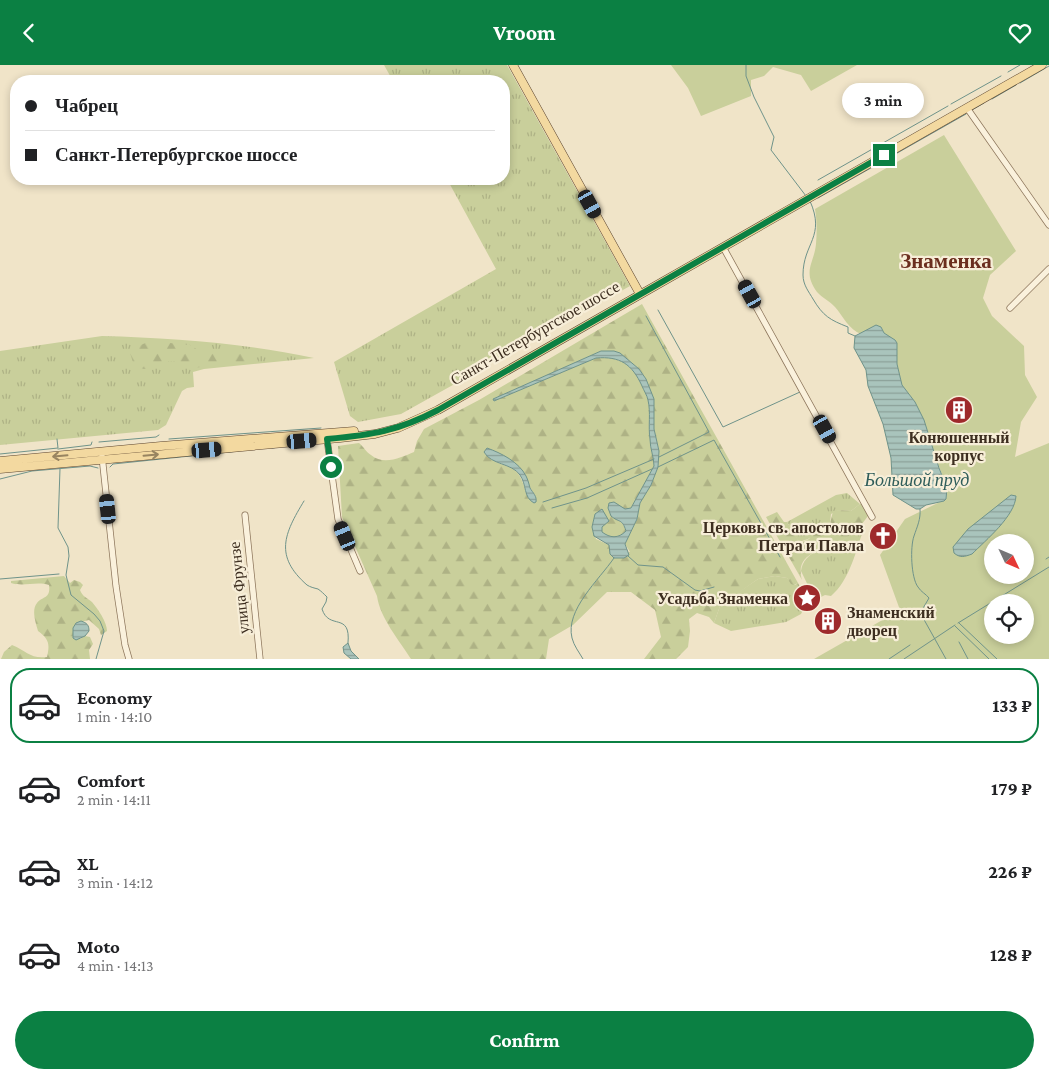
<!DOCTYPE html>
<html lang="en">
<head>
<meta charset="utf-8">
<style>
  body { margin:0; font-family:"Crimson Pro",serif; background:#f2f2f2; color:#202124; height:100vh; display:flex; flex-direction:column; font-size:19px; white-space:nowrap }
  * { box-sizing:border-box; margin:0 }
  p { font-size:16px; color:#757577 }
  .icon { flex:none; width:28px; height:28px; fill:none; stroke:currentColor; stroke-width:2; stroke-linecap:round; stroke-linejoin:round }
  .map { position:relative; height:594px; overflow:hidden }
  .side { display:flex; flex-direction:column; background:#fff; flex:1 }
  .side>* { flex:none }
  .guide { position:absolute; left:10px; top:10px; width:500px; height:110px; border-radius:20px; box-shadow:0 2px 8px #0003; display:grid; align-content:center; height:110px; padding:0 15px; background:#fff }
  .needle { width:32px; rotate:134deg }
  .buttons { position:absolute; left:984px; top:469px; display:grid; gap:10px }
  .buttons a { display:grid; place-items:center; width:50px; height:50px; border-radius:50%; background:#fff; box-shadow:0 2px 8px #0003; font-size:25px }
  .end { position:absolute; width:22px; height:22px; margin:-11px; border:6px solid #0b8043; background:#fff; box-shadow:0 0 0 2px #fff }
  .from { border-radius:50% }
  .bubble { position:absolute; height:35px; border-radius:18px; background:#fff; box-shadow:0 2px 8px #0003; font-size:16px; font-weight:700; line-height:35px; text-align:center }
  .car { position:absolute; width:15px; height:30px; margin:-15px -8px; border-radius:6px; box-shadow:0 0 4px 1px #0007; background:linear-gradient(#222 24%,#8ab4d8 0 40%,#222 0 76%,#8ab4d8 0 86%,#222 0) }
  .guide b { display:flex; align-items:center; gap:18px; height:48px; font-size:19px }
  .guide b+b { border-top:1px solid #e0e0e0 }
  .guide i { width:12px; height:12px; background:#202124 }
  ul { padding:9px 0 0; list-style:none }
  li { display:flex; align-items:center; gap:15px; height:75px; margin:0 10px 8px; padding:0 5px; border:2px solid transparent; border-radius:20px }
  li div { flex:1 }
  li b { display:block; font-size:19px }
  li em { font-style:normal; font-weight:700 }
  li.current { border-color:#0b8043 }
  li>.icon { width:45px; height:45px; stroke-width:1.5 }
  .button { display:flex; gap:10px; margin-top:auto; padding:10px 15px }
  .button a { flex:1; height:58px; border-radius:30px; background:#0b8043; color:#fff; font-size:20px; font-weight:700; line-height:58px; text-align:center }
  header { display:flex; justify-content:space-between; align-items:center; height:65px; padding:0 15px; background:#0b8043; color:#fff; font-size:22px; font-weight:700 }
  .map>svg:first-child { display:block }
  .grass { fill:url(#grass-tufts) }
  .forest { fill:url(#forest-firs); fill-rule:evenodd }
  .green { fill:#c9cf9b; fill-rule:evenodd }
  .water { fill:url(#water-rules); stroke:#6f938a }
  .lines { fill:none; stroke-linecap:round; stroke-linejoin:round }
  .stream { stroke:#6f938a; stroke-width:1 }
  .minor-casing { stroke:#8d765c; stroke-width:7 }
  .major-casing { stroke:#5b4430; stroke-width:9 }
  .minor { stroke:#faf1dc; stroke-width:5.5 }
  .major { stroke:#f3d9a0; stroke-width:8 }
  .oneway { stroke:#988460 }
  .route { stroke:#0b8043; stroke-width:6 }
  .labels { text-anchor:middle; dominant-baseline:central; stroke-width:4.5; stroke-linejoin:round; paint-order:stroke }
  .street-label { font-size:16px; fill:#3d2e20; stroke:#f7eed8 }
  .poi-label { font-size:16px; font-weight:bold; fill:#3d2e20; stroke:#f7eed8; text-anchor:end }
  .water-label { font-size:18px; font-style:italic; fill:#2f5d5a; stroke:#f7eed8 }
  .district-label { font-size:21px; font-weight:bold; fill:#6b2e1e; stroke:#f7eed8 }
</style>
</head>
<body>
<header><svg class="icon" aria-label="back" viewBox="0 0 24 24"><path d="M15 5l-7 7 7 7"/></svg>Vroom<svg class="icon" aria-label="heart" viewBox="0 0 24 24"><path d="M12 20l-8-8c-3-5 5-10 8-4 3-6 11-1 8 4z"/></svg></header>
<div class="map">
<svg width="1049" height="594" viewBox="0 0 1049 594">
  <defs>
    <pattern id="grass-tufts" width="24" height="20" patternUnits="userSpaceOnUse" patternTransform="scale(1.25)"><rect width="24" height="20" fill="#c9cf9b"/><path d="M3 7l-1-3M5 7V3M7 7l1-3M15 17l-1-3M17 17v-4M19 17l1-3" fill="none" stroke="#aeb285"/></pattern>
    <pattern id="forest-firs" width="22" height="20" patternUnits="userSpaceOnUse" patternTransform="scale(1.25)"><rect width="22" height="20" fill="#c9cf9b"/><path d="M5 1l3.5 6h-7zM16 11l3.5 6h-7z" fill="#aeb285"/></pattern>
    <pattern id="water-rules" width="6" height="5" patternUnits="userSpaceOnUse" patternTransform="scale(1.25)"><rect width="6" height="5" fill="#a9c4bc"/><path d="M0 2.5h6" fill="none" stroke="#8ba098"/></pattern>
  </defs>
  <rect width="100%" height="100%" fill="#f0e4c8"/>
  <!-- grass -->
  <path class="grass" d="M384 0H507L630 221 401 349 358 357 350 351 334 297 496 204 447 114H504V16H393Z
    M102 271C173 273 244 278 314 293L204 304 193 307 194 322 187 323 182 326 166 360 158 365 0 380V286Z
    M847 428 860 439 851 446 839 445 831 449 830 459 808 474 799 477 787 457 836 430Z
    M859 463H864C856 485 850 515 831 531L825 530 815 535 801 506C804 486 825 484 840 476 847 473 853 467 859 463Z
    M775 511 787 513 795 520 798 518 809 538 805 541 801 549 786 557 731 566 714 558 720 541 730 533 758 514Z"/>
  <!-- forest -->
  <path class="forest" d="M642 239 798 518 794 520 791 519 787 513 775 511 758 514 720 541 714 558 709 552 697 548 689 554 690 566 688 582 676 594H644L661 572 655 545 631 527H607L573 560 549 574 546 594H411C399 575 380 553 377 531L342 452 338 381 359 378C364 382 366 387 371 390 384 401 402 392 414 387L417 376 424 364 479 335ZM601 286 625 292 639 304 646 314 654 347V364L659 386 658 402 651 420 640 438 637 454 625 479 630 487 610 484 609 480 596 474 592 462 595 449 602 462 600 464C606 475 618 474 626 466 623 457 619 455 611 451L608 443 629 444 631 443 654 401C654 392 650 384 650 374 648 361 651 348 648 335 647 330 644 325 642 321 632 299 620 291 596 293L494 336 493 334ZM487 383 514 397 536 432 526 428C517 393 507 408 486 390L484 387Z
    M150 276 190 280 201 287H233L246 290 259 296 192 303 174 296 158 297 146 304 135 303 129 285Z
    M866 437 870 440 871 446C864 458 854 469 841 476 823 486 794 487 802 515L766 452 777 447 784 457H787L800 478 809 474 817 462 830 459 833 446 839 445 851 446 860 439Z
    M64 511 70 518 74 515 80 517 83 520 80 525C82 531 87 533 92 537 98 544 107 557 107 566L101 570 99 564 89 555 76 558 80 574 85 571 90 572 93 579 89 585 90 594H1L4 587 12 580C27 586 30 594 47 592 50 579 49 574 38 566 36 559 31 545 37 538 42 531 51 534 49 520 36 516 24 522 11 518V516Z"/>
  <!-- green -->
  <path class="green" d="M671 0H857L811 26 801 10 773 2 764 11 751 15V31L701 51 688 23Z
    M944 70 1016 186 990 210 983 233 992 251 1024 281 1025 310 1037 332 1021 357 1015 392 1049 378V594H814L900 545 880 490 905 454 946 434 947 423 915 337 902 320 897 299V278L884 268 881 262 868 264 861 269C849 265 843 251 835 242 830 236 822 233 817 227 802 206 814 199 816 179 817 168 817 155 815 144ZM992 478H1025V510H992ZM992 538H1025V570H992Z"/>
  <!-- water -->
  <path class="water" d="M876 260 881 262 884 268 895 275 897 278V299L902 320 915 337 924 355 939 403 947 423 946 434 944 436 926 440 920 444H916L893 430 891 393 883 359 868 321 866 305 854 283 855 271Z
    M601 286H614L620 288 639 304 646 314 654 334V364L659 386 658 402 651 420 640 438 637 454 625 479 629 490 624 493H614L610 489 609 480 594 471 592 462 595 449 602 444 609 456 602 462V467C610 473 618 474 626 466 622 453 619 458 611 451L608 443 609 438 614 437 625 444 631 443 654 401C654 392 650 384 650 374 648 361 651 348 648 335 647 330 644 326 642 321 632 299 620 291 596 293L494 336 493 334Z
    M487 383C501 388 519 397 526 411 528 415 529 419 530 423 533 428 537 431 536 437L534 438C523 432 527 420 520 410 512 398 491 400 484 387Z
    M1011 430 1016 431C1015 451 986 475 972 489 964 492 960 493 954 488L953 482 968 464Z
    M81 556C87 558 89 560 89 566L85 571 76 575 73 573V563L76 558Z
    M348 578 351 586 359 594H351L344 588 343 582Z"/>
  <g class="lines">
    <!-- stream -->
    <path class="stream" d="M746 0V11L754 32 774 72 771 85 806 131
      M1008 7 1020 0
      M1020 18 1049 1
      M992 34 1016 20
      M951 39 1001 11
      M972 45 984 38
      M818 115 948 41
      M818 133 966 49
      M810 136C826 172 803 178 803 210 803 220 809 227 813 234 823 251 830 255 848 262V268L855 271
      M658 245 723 362 800 327
      M646 251 709 367 659 392
      M169 374 321 363
      M99 377 156 372 159 370
      M272 383 279 382
      M58 384 91 380 92 377
      M0 389 58 383 57 374
      M110 402 113 399 239 386
      M658 402 714 375 780 492
      M60 404 58 463 68 482 69 491 66 510 71 530 94 549 100 556 104 566 96 594
      M0 414 32 406 90 401 98 403
      M304 436C284 469 274 491 307 520 310 522 314 523 318 524 321 526 324 529 327 532L326 537 322 544C329 566 351 546 348 578
      M543 437 586 423 654 394
      M552 443 587 433 652 404
      M920 444C921 454 917 462 914 471 910 482 911 513 918 522 921 527 926 529 929 533L922 545V551L946 594
      M628 491 638 500 663 502 695 525 700 526 714 522
      M1046 494 1049 492
      M0 514 59 509
      M958 558 1049 502
      M959 558 997 594
      M955 561 989 594
      M959 577 968 594
      M583 594C579 587 574 581 572 573 565 545 599 515 614 493
      M889 594 910 580
      M904 594 955 560"/>
    <defs>
      <path id="minor" d="M967 43 1049 160
        M723 182 872 452
        M1010 243 1049 204
        M327 374 338 454 360 506
        M102 391 116 521 125 580 129 594
        M245 450 260 594"/>
      <path id="major" d="M513 0 640 229
        M0 396 161 381 354 366
        M0 404 340 373 375 369 398 363 438 345 1042 0"/>
    </defs>
    <!-- minor casing -->
    <use href="#minor" class="minor-casing"/>
    <!-- major casing -->
    <use href="#major" class="major-casing"/>
    <!-- minor -->
    <use href="#minor" class="minor"/>
    <!-- major -->
    <use href="#major" class="major"/>
  </g>
  <!-- one-way arrows -->
  <defs><path id="oneway-shaft" d="M-6 0H5M1.5-3L5.5 0L1.5 3" fill="none" stroke-width="1.6" stroke-linecap="round" stroke-linejoin="round" transform="scale(1.25)"/></defs>
  <g class="oneway">
    <use href="#oneway-shaft" transform="translate(151 390) rotate(-5)"/>
    <use href="#oneway-shaft" transform="translate(60 391) rotate(175)"/>
  </g>
  <g class="lines">
    <!-- route -->
    <path class="route" d="M331 402 327 374C372 370 398 366 438 345L884 90"/>
  </g>
  <!-- icons -->
  <defs>
    <symbol id="building-disc" viewBox="-11 -11 22 22"><circle r="9.5" fill="#9e2a2b" stroke="#f7eed8"/><path d="M-4-6H4V6H1V3H-1V6H-4ZM-2.5-4.3h1.7v1.8h-1.7ZM.8-4.3h1.7v1.8H.8ZM-2.5-1h1.7V.8h-1.7ZM.8-1h1.7V.8H.8Z" fill="#fff"/></symbol>
    <symbol id="church-disc" viewBox="-11 -11 22 22"><circle r="9.5" fill="#9e2a2b" stroke="#f7eed8"/><path d="M-1.2-6h2.4v3.5h3.3v2.4h-3.3V6h-2.4V-.1h-3.3v-2.4h3.3Z" fill="#fff"/></symbol>
    <symbol id="sight-disc" viewBox="-11 -11 22 22"><circle r="9.5" fill="#9e2a2b" stroke="#f7eed8"/><path d="M0-6L1.8-2.2L6-1.7L2.9 1.2L3.7 5.4L0 3.3L-3.7 5.4L-2.9 1.2L-6-1.7L-1.8-2.2Z" fill="#fff"/></symbol>
  </defs>
  <g fill-rule="evenodd">
    <use href="#building-disc" x="943" y="329" width="32" height="32"/>
    <use href="#church-disc" x="867" y="455" width="32" height="32"/>
    <use href="#sight-disc" x="791" y="517" width="32" height="32"/>
    <use href="#building-disc" x="812" y="540" width="32" height="32"/>
  </g>
  <g class="labels">
    <!-- street labels -->
    <g class="street-label">
      <text transform="translate(535 268) rotate(-30)">Санкт-Петербургское шоссе</text>
      <text transform="translate(239 523) rotate(-96)">улица Фрунзе</text>
    </g>
    <!-- poi labels -->
    <g class="poi-label">
      <text x="959" y="372" text-anchor="middle">Конюшенный<tspan x="959" dy="18">корпус</tspan></text>
      <text x="864" y="462">Церковь св. апостолов<tspan x="864" dy="18">Петра и Павла</tspan></text>
      <text x="788" y="533">Усадьба Знаменка</text>
      <text x="847" y="547" text-anchor="start">Знаменский<tspan x="847" dy="18">дворец</tspan></text>
    </g>
    <!-- water labels -->
    <g class="water-label">
      <text x="917" y="415">Большой пруд</text>
    </g>
    <!-- district labels -->
    <g class="district-label">
      <text x="946" y="196">Знаменка</text>
    </g>
  </g>
</svg>
<div class="buttons">
<a><svg class="needle" viewBox="-14 -14 28 28"><path d="M0-13l5 13h-10z" fill="#e53935"/><path d="M0 13l5-13h-10z" fill="#757577"/></svg></a>
<a><svg class="icon" aria-label="locate" viewBox="0 0 24 24"><circle cx="12" cy="12" r="6"/><path d="M12 2v4M12 18v4M2 12h4M18 12h4"/></svg></a>
</div>
<i class="end from" style="left:331px;top:402px"></i>
<i class="end" style="left:884px;top:90px"></i>
<div class="bubble" style="left:842px;top:18px;width:82px">3 min</div>
<i class="car" style="left:590px;top:139px;rotate:151deg"></i>
<i class="car" style="left:750px;top:229px;rotate:331deg"></i>
<i class="car" style="left:825px;top:364px;rotate:151deg"></i>
<i class="car" style="left:302px;top:376px;rotate:85deg"></i>
<i class="car" style="left:207px;top:385px;rotate:85deg"></i>
<i class="car" style="left:108px;top:444px;rotate:354deg"></i>
<i class="car" style="left:345px;top:471px;rotate:337deg"></i>
<div class="guide">
<b><i class="from"></i>Чабрец</b>
<b><i></i>Санкт-Петербургское шоссе</b>
</div>
</div>
<section class="side">
<ul>
<li class="current"><svg class="icon" aria-label="car" viewBox="0 0 24 24"><path d="M5 17H2v-5l4-1 3-4h7l3 4 3 1v5h-3M9 17h6M6 11h13"/><circle cx="7" cy="17" r="2"/><circle cx="17" cy="17" r="2"/></svg><div><b>Economy</b><p>1 min · 14:10</p></div><em>133 ₽</em></li>
<li><svg class="icon" aria-label="car" viewBox="0 0 24 24"><path d="M5 17H2v-5l4-1 3-4h7l3 4 3 1v5h-3M9 17h6M6 11h13"/><circle cx="7" cy="17" r="2"/><circle cx="17" cy="17" r="2"/></svg><div><b>Comfort</b><p>2 min · 14:11</p></div><em>179 ₽</em></li>
<li><svg class="icon" aria-label="car" viewBox="0 0 24 24"><path d="M5 17H2v-5l4-1 3-4h7l3 4 3 1v5h-3M9 17h6M6 11h13"/><circle cx="7" cy="17" r="2"/><circle cx="17" cy="17" r="2"/></svg><div><b>XL</b><p>3 min · 14:12</p></div><em>226 ₽</em></li>
<li><svg class="icon" aria-label="car" viewBox="0 0 24 24"><path d="M5 17H2v-5l4-1 3-4h7l3 4 3 1v5h-3M9 17h6M6 11h13"/><circle cx="7" cy="17" r="2"/><circle cx="17" cy="17" r="2"/></svg><div><b>Moto</b><p>4 min · 14:13</p></div><em>128 ₽</em></li>
</ul>
<div class="button"><a>Confirm</a></div>
</section>
</body>
</html>
